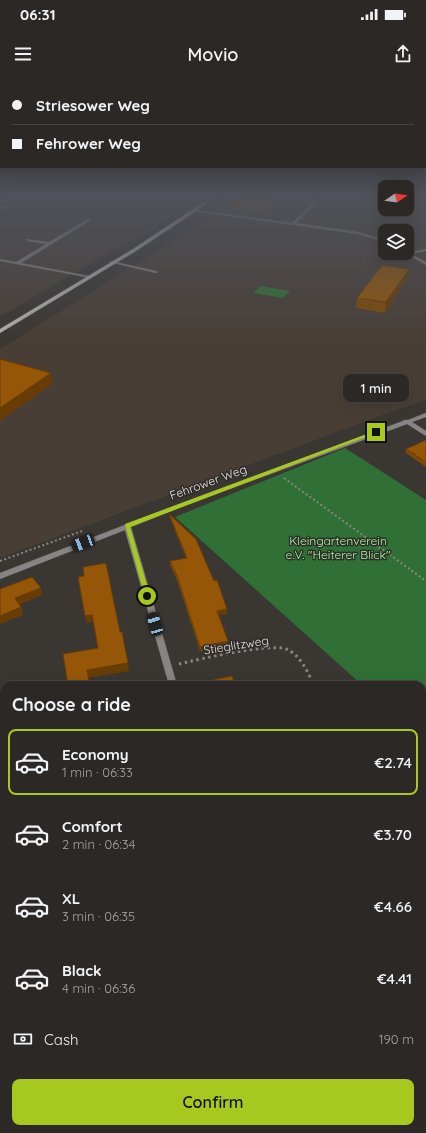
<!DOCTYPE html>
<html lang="en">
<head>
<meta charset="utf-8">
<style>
  body { margin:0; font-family:Quicksand,sans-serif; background:#383432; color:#f1f3f6; height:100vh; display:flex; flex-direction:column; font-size:15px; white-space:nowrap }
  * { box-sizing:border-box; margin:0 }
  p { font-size:13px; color:#a6a6a7 }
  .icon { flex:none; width:22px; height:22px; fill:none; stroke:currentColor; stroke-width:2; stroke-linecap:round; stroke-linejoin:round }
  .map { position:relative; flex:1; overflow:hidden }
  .side { position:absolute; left:0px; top:601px; width:426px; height:452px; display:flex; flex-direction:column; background:#2c2826; border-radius:12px 12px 0 0; box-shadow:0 4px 16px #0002,0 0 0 1px #484443 }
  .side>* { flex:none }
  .top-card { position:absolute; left:0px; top:0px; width:426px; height:88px; box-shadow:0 4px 16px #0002,0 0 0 1px #484443; display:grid; align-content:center; height:88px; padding:0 12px; background:#2c2826 }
  .needle { width:26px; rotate:77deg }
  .tools { position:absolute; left:378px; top:100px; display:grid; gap:8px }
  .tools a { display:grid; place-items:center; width:36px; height:36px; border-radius:8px; background:#2c2826; box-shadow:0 4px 16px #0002,0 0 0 1px #484443; font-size:20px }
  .end { position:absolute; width:18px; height:18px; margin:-9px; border:5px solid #a7c81f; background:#111; box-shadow:0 0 0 2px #111 }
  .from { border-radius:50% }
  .bubble { position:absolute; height:28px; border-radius:8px; background:#2c2826; box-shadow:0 4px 16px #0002,0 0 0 1px #484443; font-size:13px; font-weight:600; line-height:28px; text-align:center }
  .car { position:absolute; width:12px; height:24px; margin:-12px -6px; border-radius:5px; box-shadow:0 0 3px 1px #0007; background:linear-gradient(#222 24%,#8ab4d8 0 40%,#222 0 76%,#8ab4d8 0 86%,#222 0) }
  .top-card b { display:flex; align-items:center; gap:14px; height:38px; font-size:15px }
  .top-card b+b { border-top:1px solid #484443 }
  .top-card i { width:10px; height:10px; background:#f1f3f6 }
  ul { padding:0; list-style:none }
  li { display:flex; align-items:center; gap:12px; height:66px; margin:0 8px 6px; padding:0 4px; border:2px solid transparent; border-radius:8px }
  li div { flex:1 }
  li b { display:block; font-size:15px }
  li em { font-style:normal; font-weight:600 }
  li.active { border-color:#a7c81f }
  li>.icon { width:36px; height:36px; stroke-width:1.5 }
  h2 { padding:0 12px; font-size:18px; line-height:48px }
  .pay { display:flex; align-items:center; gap:10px; height:44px; padding:0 12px; font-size:15px }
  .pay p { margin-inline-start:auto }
  .primary-button { display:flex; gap:8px; margin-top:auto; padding:8px 12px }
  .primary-button a { flex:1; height:46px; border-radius:8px; background:#a7c81f; color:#111; font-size:16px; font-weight:600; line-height:46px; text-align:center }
  .status { display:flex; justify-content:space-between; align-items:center; height:28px; padding:0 20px; background:#2c2826; direction:ltr }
  .status svg { height:11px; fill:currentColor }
  header { display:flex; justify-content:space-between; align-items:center; height:52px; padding:0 12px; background:#2c2826; font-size:18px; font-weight:600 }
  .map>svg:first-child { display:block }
  .built { fill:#483e36; fill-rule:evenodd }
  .green { fill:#307036 }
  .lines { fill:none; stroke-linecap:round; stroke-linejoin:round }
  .service-casing { stroke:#56524e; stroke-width:1 }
  .minor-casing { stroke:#56524e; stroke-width:1 }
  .secondary-casing { stroke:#56524e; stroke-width:1 }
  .path-far2 { stroke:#898582; stroke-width:1.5; stroke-dasharray:1 1.5; stroke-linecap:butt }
  .path-far1 { stroke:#898582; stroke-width:2; stroke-dasharray:2 2.5; stroke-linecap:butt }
  .path { stroke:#898582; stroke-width:3; stroke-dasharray:2.5 3.5; stroke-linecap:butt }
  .service { fill:#878583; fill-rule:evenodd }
  .minor { fill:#878583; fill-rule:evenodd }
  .secondary { fill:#b5b1ae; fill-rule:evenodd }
  .wall { fill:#804a06 }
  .shaded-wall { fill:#683c05 }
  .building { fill:#955607; stroke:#683c05 }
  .route { fill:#a7c81f }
  .labels { text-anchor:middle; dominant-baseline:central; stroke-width:3; stroke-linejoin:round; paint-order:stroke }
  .street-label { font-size:12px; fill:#e6e3e1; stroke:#302c28 }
  .park-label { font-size:12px; fill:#a2fca6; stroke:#302c28 }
</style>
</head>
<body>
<div class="status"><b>06:31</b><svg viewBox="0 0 49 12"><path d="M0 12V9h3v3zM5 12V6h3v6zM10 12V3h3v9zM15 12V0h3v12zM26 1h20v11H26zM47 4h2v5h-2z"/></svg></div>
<header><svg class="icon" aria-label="menu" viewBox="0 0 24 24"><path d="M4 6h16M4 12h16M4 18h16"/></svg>Movio<svg class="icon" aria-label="share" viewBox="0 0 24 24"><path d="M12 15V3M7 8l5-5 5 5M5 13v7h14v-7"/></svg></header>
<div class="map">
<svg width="426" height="1053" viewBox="0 0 426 1053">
  <rect width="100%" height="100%" fill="#3a3632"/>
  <!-- built -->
  <path class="built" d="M2 117H201L149 151 72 194 0 237V118Z
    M232 117H385V129H407V117H426V320L396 330 0 478V269L194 148ZM385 151H407V173H385Z"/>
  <!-- green -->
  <path class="green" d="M261 206 290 211 283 218 253 213Z
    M345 368 426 420V663L422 659V605H362L175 437Z"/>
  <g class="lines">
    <defs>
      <path id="service" d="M0 125 7 127 8 128 6 129 0 127Z
        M88 139 91 140 21 183 89 196H91V198L0 181V179L16 182 46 164 27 161 26 159 49 162Z
        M111 181 156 191 158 192 156 193 113 183H111Z"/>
      <path id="minor" d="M7 117H12L0 123V121Z
        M319 117H323L296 143 358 152 385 160V162L358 154 192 131 194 130 292 143Z
        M426 169V171L411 174 426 182V185L405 173Z
        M426 333V337L412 342 426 351V356L407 344 186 425 131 447 177 605H169L125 450 0 499V493L182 423 403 341 404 340H408Z
        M422 1009 426 1011V1026L422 1024Z
        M347 1049H362L360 1053H345Z"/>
      <path id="secondary" d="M211 117H215L189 136 136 171 0 253V249L133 169Z"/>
    </defs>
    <!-- service casing -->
    <use href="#service" class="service-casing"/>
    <!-- minor casing -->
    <use href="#minor" class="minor-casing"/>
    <!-- secondary casing -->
    <use href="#secondary" class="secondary-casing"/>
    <!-- path-far2 -->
    <path class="path-far2" d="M78 117V124L87 131"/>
    <!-- path-far1 -->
    <path class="path-far1" d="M284 398 426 501
      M0 481 82 451"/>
    <!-- path -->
    <path class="path" d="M179 584C200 579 268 563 286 569 300 574 308 593 314 605
      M422 731 426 733"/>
    <!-- service -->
    <use href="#service" class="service"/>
    <!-- minor -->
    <use href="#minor" class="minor"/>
    <!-- secondary -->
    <use href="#secondary" class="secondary"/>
  </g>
  <!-- wall -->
  <path class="wall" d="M237 117H282V118L266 132 231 128V122Z
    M407 199 385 233 356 228 357 218Z
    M426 360V387L406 373V369Z
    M169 434 214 501 227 529V534L219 535 228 561V566L200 571 177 500 170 485V481L186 478 170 438Z"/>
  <!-- shaded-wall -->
  <path class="shaded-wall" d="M276 117H282V118L266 132V126Z
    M409 189 407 199 385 233 386 222Z
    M51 293 52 304 0 341V328Z
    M41 508 42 515 16 526 15 518Z
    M21 527 23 535 0 544V536Z
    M227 529V534L217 535V531Z
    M92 535 93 542 86 543 85 536Z
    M228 561V566L200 571V567Z
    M128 583 129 591 88 598 87 590Z
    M426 929V932L422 938V935Z"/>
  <!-- building -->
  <path class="building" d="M237 117H276L266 126 231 122Z
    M382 185 409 189 386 222 357 218Z
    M0 279 51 293 0 328Z
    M426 360V382L406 369Z
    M169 434 196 459 214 501 217 500 227 529 217 531 228 561 200 567 177 496 170 481 187 478Z
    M106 483 120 552H122L128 583 87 590 90 605H68L63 574 98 568 92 535 85 536 78 497 84 496 83 487Z
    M32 497 41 508 15 518 21 527 0 536V509Z
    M232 596 235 605H214L212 600Z
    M422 897 426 900V929L422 935Z
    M247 1049H250L255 1053H245Z"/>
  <!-- sky -->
  <linearGradient id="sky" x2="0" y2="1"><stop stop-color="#201e1c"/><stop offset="0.44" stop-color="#4f525a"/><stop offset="1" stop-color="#4f525a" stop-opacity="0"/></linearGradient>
  <rect width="426" height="264" fill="url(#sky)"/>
  <!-- route -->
  <path class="route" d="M375 351 379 352 130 447 150 516 149 517H145L125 444Z"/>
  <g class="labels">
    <!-- street labels -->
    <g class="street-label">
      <text transform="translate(208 402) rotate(-20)">Fehrower Weg</text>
      <text transform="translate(236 565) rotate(-9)">Stieglitzweg</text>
    </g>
    <!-- park labels -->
    <g class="park-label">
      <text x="338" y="460">Kleingartenverein<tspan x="338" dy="14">e.V. "Heiterer Blick"</tspan></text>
    </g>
  </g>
</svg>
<div class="tools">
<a><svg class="needle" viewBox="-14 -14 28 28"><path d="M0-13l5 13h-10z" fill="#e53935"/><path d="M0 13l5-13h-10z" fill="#a6a6a7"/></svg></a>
<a><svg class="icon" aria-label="layers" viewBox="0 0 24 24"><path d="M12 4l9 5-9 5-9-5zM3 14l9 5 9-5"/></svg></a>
</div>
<i class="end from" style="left:147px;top:516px"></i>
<i class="end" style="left:376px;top:352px"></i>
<div class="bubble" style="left:343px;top:294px;width:66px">1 min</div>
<i class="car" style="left:83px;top:463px;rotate:249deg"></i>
<i class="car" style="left:155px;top:544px;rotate:344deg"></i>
<div class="top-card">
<b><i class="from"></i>Striesower Weg</b>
<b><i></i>Fehrower Weg</b>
</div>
<section class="side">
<h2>Choose a ride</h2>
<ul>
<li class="active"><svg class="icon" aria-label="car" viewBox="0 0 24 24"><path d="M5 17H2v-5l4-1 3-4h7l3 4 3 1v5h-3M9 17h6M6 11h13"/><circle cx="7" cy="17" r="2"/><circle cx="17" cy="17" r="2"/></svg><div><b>Economy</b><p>1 min · 06:33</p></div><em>€2.74</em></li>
<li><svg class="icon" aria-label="car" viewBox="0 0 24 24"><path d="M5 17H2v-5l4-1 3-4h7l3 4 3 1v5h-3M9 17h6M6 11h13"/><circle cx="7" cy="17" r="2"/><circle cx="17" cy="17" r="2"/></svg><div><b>Comfort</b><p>2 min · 06:34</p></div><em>€3.70</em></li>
<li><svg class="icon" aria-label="car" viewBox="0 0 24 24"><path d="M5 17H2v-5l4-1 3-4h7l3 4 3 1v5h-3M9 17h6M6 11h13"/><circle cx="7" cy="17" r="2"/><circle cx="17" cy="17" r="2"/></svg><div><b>XL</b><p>3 min · 06:35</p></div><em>€4.66</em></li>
<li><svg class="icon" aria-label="car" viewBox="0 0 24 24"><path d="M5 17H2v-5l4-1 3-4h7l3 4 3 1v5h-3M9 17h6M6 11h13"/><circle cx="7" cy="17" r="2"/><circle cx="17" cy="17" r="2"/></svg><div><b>Black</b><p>4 min · 06:36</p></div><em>€4.41</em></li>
</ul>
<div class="pay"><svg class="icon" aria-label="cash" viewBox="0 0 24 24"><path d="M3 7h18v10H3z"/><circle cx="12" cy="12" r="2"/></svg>Cash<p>190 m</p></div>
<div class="primary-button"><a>Confirm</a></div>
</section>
</div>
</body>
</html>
